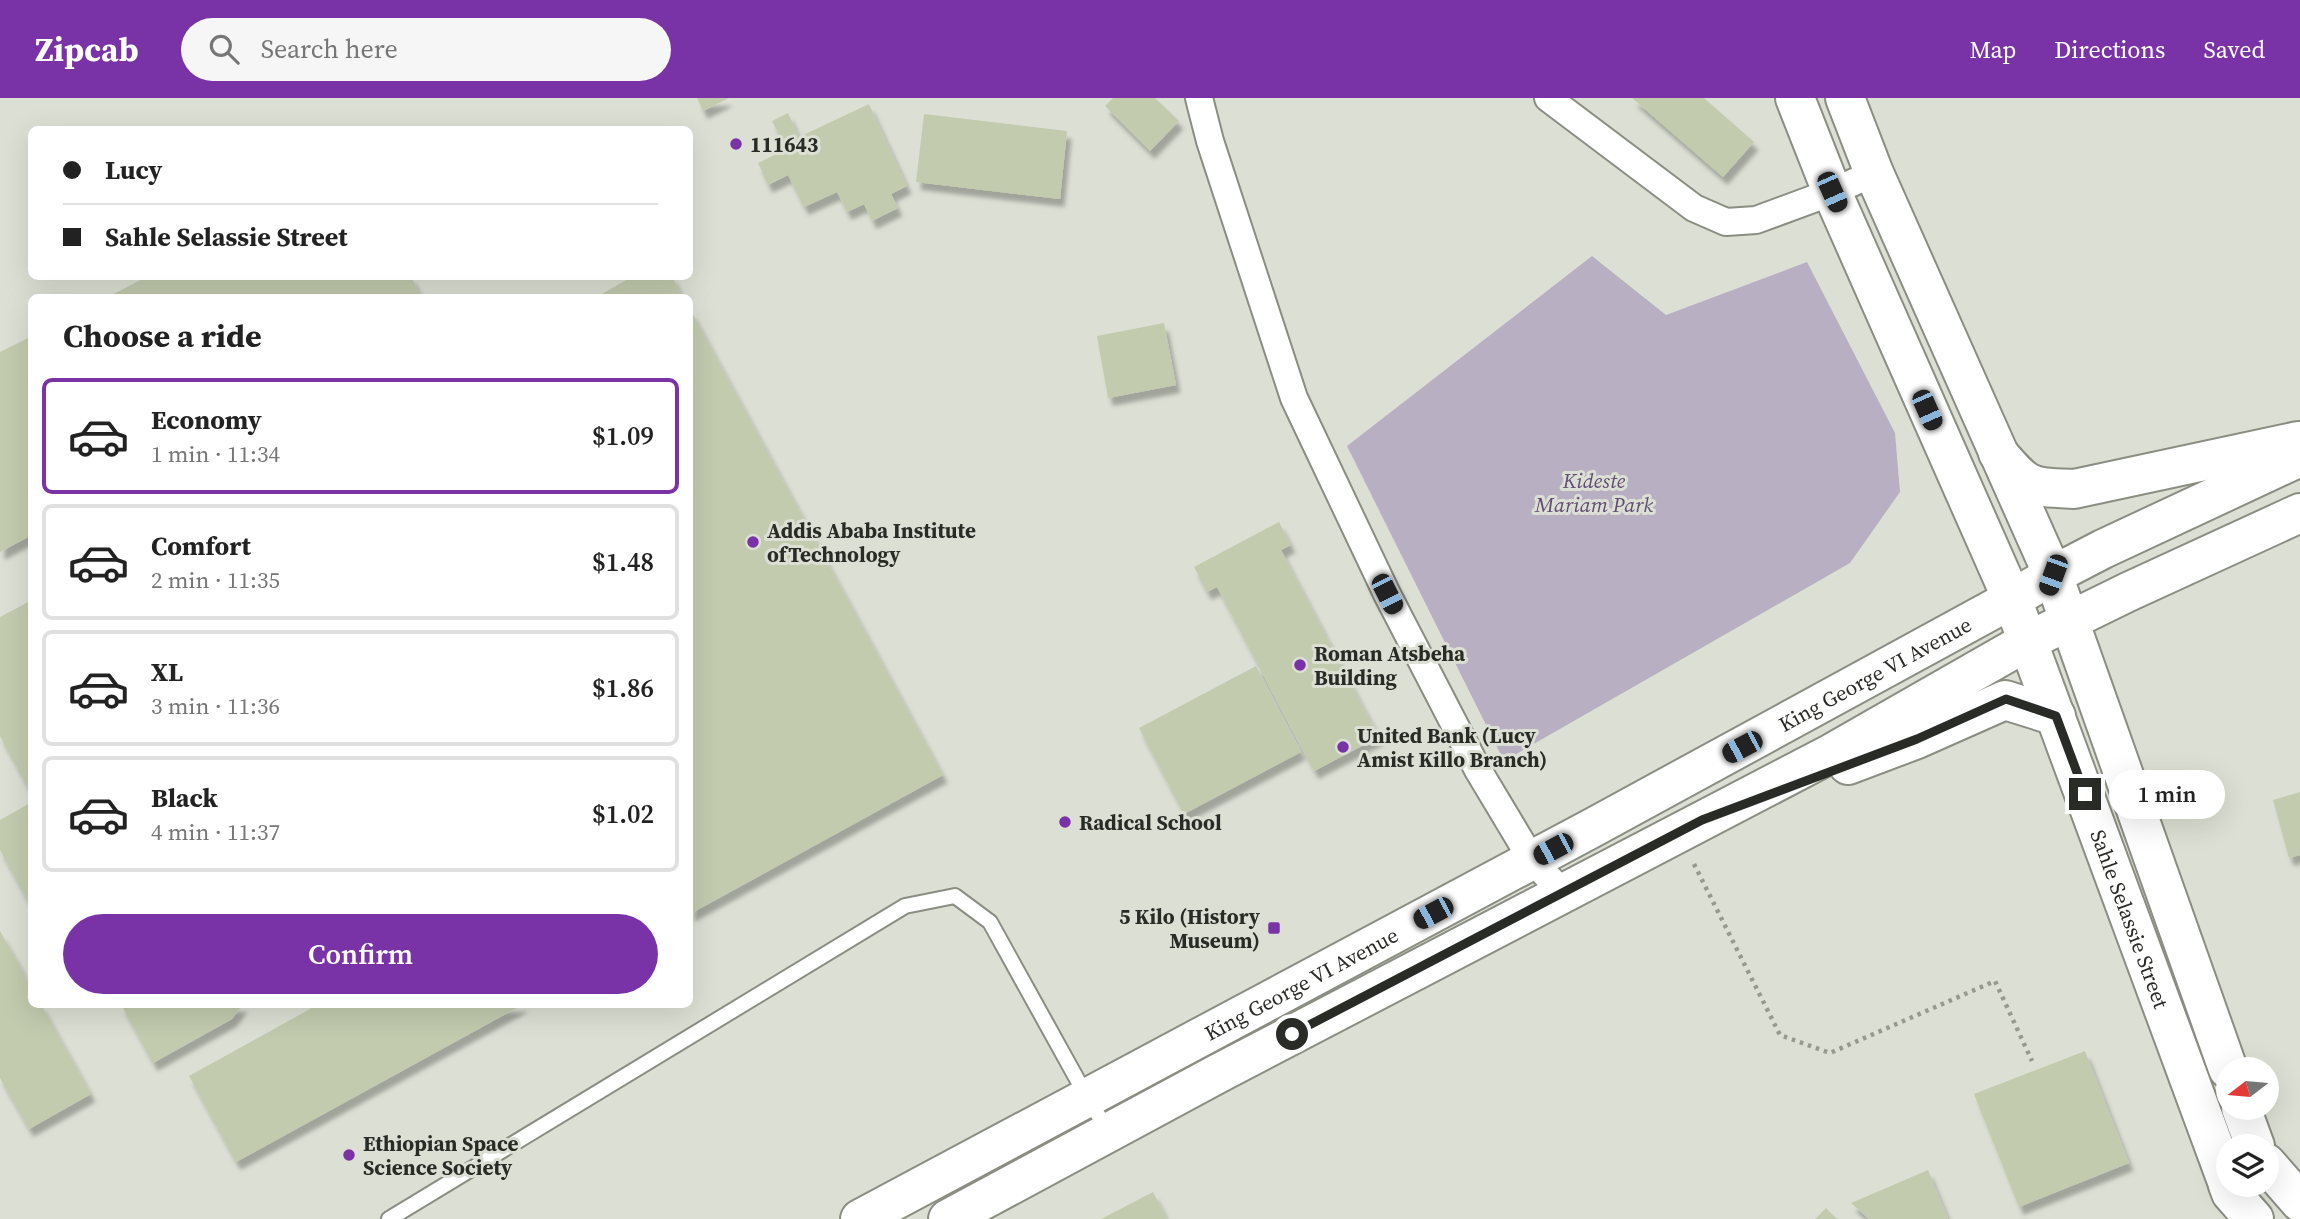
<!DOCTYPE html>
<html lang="en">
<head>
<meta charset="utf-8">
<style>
  body { margin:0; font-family:"Source Serif 4",serif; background:#f6f6f6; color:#222; height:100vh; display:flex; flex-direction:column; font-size:26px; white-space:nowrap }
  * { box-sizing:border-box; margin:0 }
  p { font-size:23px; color:#767676 }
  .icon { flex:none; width:38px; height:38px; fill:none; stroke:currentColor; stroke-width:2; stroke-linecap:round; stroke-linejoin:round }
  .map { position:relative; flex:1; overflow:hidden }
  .panel { position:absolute; left:28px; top:196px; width:665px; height:714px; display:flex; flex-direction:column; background:#fff; border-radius:10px; box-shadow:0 7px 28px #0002 }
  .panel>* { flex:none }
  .banner { position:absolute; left:28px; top:28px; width:665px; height:154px; border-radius:10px; box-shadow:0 7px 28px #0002; display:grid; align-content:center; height:154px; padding:0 35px; background:#fff }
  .needle { width:46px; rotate:254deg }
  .tools { position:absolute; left:2216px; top:959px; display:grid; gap:14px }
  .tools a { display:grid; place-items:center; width:63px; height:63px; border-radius:50%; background:#fff; box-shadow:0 7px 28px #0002; font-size:35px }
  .end { position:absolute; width:32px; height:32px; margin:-16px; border:9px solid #292b26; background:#fff; box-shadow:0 0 0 4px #fff }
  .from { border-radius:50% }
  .bubble { position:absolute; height:49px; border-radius:24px; background:#fff; box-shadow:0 7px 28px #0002; font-size:23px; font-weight:600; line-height:49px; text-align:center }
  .car { position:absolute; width:21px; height:42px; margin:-21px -10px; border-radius:9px; box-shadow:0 0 5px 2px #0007; background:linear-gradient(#222 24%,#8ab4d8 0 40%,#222 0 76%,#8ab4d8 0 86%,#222 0) }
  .banner b { display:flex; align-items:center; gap:24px; height:66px; font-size:26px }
  .banner b+b { border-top:2px solid #e0e0e0 }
  .banner i { width:18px; height:18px; background:#222 }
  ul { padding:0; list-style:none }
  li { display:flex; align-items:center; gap:21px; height:116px; margin:0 14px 10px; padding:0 21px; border:4px solid #e0e0e0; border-radius:10px }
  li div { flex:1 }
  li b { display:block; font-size:26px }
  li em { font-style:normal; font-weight:600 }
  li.on { border-color:#7a33a6 }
  li>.icon { width:63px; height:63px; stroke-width:1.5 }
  h2 { padding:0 35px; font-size:32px; line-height:84px }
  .primary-button { display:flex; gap:14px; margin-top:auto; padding:14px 35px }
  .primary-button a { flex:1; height:80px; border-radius:42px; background:#7a33a6; color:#fff; font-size:28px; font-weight:600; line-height:80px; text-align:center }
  header { display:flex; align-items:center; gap:42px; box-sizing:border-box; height:98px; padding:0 35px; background:#7a33a6; color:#fff }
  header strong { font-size:33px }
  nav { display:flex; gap:38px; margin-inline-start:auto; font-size:24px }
  .search { width:490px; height:63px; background:#f6f6f6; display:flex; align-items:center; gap:18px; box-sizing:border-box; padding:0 24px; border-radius:38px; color:#767676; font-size:26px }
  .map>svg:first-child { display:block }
  .green { fill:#b9afc2 }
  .building { fill:#c2cbae; filter:url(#shadow) }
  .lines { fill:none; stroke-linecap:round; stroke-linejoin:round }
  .service-casing { stroke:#8a8d82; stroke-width:18 }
  .minor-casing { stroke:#8a8d82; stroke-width:30 }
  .secondary-casing { stroke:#8a8d82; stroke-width:42 }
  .primary-casing { stroke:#8a8d82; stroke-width:42 }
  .path { stroke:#969990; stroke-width:4.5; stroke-dasharray:3.5 5; stroke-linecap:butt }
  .service { stroke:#fff; stroke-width:14 }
  .minor { stroke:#fff; stroke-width:26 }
  .secondary { stroke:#fff; stroke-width:38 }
  .primary { stroke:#fff; stroke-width:38 }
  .route { stroke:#292b26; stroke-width:9 }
  .poi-dot { fill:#7a33a6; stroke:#dce0d4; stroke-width:2.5 }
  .labels { text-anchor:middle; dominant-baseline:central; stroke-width:6; stroke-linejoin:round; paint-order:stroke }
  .poi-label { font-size:21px; font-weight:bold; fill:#292b26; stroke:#dce0d4; text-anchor:start }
  .park-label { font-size:21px; font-style:italic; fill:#634c75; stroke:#dce0d4 }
  .street-label { font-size:21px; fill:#292b26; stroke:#dce0d4 }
</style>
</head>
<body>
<header>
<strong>Zipcab</strong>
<div class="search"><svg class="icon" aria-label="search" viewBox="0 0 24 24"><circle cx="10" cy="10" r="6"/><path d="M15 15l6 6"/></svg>Search here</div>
<nav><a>Map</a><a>Directions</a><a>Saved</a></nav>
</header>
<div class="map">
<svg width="2300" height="1121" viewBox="0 0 2300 1121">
  <defs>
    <filter id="shadow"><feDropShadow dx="4.5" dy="8" stdDeviation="2" flood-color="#0004"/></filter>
  </defs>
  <rect width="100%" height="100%" fill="#dce0d4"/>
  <!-- green -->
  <path class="green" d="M1592 158 1666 217 1807 164 1895 335 1900 394 1850 465 1504 663 1347 348Z"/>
  <!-- building -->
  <path class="building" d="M697 0H729L703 13Z
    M1113 0H1155L1179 23 1150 53 1105 8Z
    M1632 0H1704L1754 44 1723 79Z
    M869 6 907 88 891 96 898 110 872 123 864 106 847 114 837 94 804 109 788 77 768 87 758 65 786 51 772 23 788 15 799 39Z
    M924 16 1067 33 1060 101 916 84Z
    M148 178H411L421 200H106Z
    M633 178H672L683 200H595Z
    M690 211 943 677 690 816Z
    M1164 225 1176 287 1108 300 1097 238Z
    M32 238V437L0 454V254Z
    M1279 424 1291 447 1281 452 1379 639 1314 673 1217 489 1207 494 1194 469Z
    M32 502V697L0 638V519Z
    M1256 568 1301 654 1184 716 1139 630Z
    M2300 694V757L2289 760 2273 702Z
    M32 704V810L0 752V722Z
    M0 833 32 890V906H41L91 996 29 1031 0 980Z
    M121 906H243L232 921 153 965Z
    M319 906H524L236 1064 189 978Z
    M2085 953 2129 1065 2019 1109 1974 996Z
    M1928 1072 1948 1121H1869L1851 1105Z
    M1153 1094 1167 1121H1101Z
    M1826 1110 1837 1121H1815Z"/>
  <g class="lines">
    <defs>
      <path id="service" d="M389 1121 905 808 955 798 990 824 1088 1001 1109 1034"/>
      <path id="minor" d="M1199 0 1210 43 1294 300 1387 496 1478 672 1532 762 1562 794
        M1548 0 1694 110 1726 124 1756 122 1832 94 1874 75"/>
      <g id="secondary">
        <path id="s1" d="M1795 0 1832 94 2012 501 2228 1086"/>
        <path d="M1845 0 1874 75 2053 477 2228 971"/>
        <path d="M2241 1010 2255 1048"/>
        <path d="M2266 1065 2300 1104"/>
        <path d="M2228 1087 2231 1095 2254 1121"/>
      </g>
      <g id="primary">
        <path d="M1998 355C2028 390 2028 389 2074 391L2298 343"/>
        <path d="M1848 667 1917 641 2005 602 2056 618"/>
        <path id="s2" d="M860 1121 1594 729 2012 501 2053 477 2103 451 2300 359"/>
        <path d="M948 1121 1219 975 1832 655 2028 543 2128 494 2300 415"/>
      </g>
    </defs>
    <!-- service casing -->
    <use href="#service" class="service-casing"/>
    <!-- minor casing -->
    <use href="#minor" class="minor-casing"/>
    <!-- secondary casing -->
    <use href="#secondary" class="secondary-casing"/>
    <!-- primary casing -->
    <use href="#primary" class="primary-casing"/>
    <!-- path -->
    <path class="path" d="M1694 766 1780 937 1830 955 1995 883 2032 963"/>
    <!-- service -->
    <use href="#service" class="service"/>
    <!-- minor -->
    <use href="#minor" class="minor"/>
    <!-- secondary -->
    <use href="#secondary" class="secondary"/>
    <!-- primary -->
    <use href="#primary" class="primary"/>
  </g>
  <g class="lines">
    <!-- route -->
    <path class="route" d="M1292 936 1702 722 1917 641 2006 601 2056 618 2085 696"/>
  </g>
  <!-- markers -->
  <g class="poi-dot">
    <circle cx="736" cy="46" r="7"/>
    <circle cx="753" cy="444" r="7"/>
    <circle cx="1300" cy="567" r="7"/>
    <circle cx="1343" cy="649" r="7"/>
    <circle cx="1065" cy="724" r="7"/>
    <rect x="1267" y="823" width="14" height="14" rx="3.5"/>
    <circle cx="349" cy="1057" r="7"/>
  </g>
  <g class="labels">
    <!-- poi labels -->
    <g class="poi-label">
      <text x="750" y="46">111643</text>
      <text x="767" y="432">Addis Ababa Institute<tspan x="767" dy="24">ofTechnology</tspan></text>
      <text x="1314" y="555">Roman Atsbeha<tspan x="1314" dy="24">Building</tspan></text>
      <text x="1357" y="637">United Bank (Lucy<tspan x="1357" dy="24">Amist Killo Branch)</tspan></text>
      <text x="1079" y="724">Radical School</text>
      <text x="1260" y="818" text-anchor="end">5 Kilo (History<tspan x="1260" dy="24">Museum)</tspan></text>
      <text x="363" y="1045">Ethiopian Space<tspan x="363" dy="24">Science Society</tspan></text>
    </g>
    <!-- park labels -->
    <g class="park-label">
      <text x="1594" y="382">Kideste<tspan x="1594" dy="24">Mariam Park</tspan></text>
    </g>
    <!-- street labels -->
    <g class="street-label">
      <text stroke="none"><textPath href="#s2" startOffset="1152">King George VI Avenue</textPath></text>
      <text stroke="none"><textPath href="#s1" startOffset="887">Sahle Selassie Street</textPath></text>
      <text stroke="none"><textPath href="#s2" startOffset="500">King George VI Avenue</textPath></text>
    </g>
  </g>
</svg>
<div class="tools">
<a><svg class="needle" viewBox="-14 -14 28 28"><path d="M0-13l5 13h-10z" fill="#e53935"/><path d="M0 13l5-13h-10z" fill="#767676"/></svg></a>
<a><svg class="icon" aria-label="layers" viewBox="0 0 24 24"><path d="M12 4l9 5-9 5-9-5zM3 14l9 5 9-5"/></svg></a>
</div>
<i class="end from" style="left:1292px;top:936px"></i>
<i class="end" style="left:2085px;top:696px"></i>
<div class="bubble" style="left:2109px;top:672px;width:116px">1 min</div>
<i class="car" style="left:1832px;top:94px;rotate:156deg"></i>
<i class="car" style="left:1927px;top:312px;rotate:156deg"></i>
<i class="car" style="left:2053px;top:477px;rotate:200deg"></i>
<i class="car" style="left:1387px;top:496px;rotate:153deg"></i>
<i class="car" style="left:1742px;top:649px;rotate:242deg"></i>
<i class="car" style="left:1553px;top:751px;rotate:242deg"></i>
<i class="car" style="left:1433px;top:815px;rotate:242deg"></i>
<div class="banner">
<b><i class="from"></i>Lucy</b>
<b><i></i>Sahle Selassie Street</b>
</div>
<section class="panel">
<h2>Choose a ride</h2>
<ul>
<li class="on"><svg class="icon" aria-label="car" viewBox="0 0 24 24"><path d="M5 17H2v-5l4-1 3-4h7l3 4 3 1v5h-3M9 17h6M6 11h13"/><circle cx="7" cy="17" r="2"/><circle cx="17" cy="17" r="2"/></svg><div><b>Economy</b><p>1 min · 11:34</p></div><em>$1.09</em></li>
<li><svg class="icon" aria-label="car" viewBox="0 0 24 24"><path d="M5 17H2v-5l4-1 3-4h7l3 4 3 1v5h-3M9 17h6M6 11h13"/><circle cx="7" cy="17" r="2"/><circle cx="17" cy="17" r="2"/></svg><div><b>Comfort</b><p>2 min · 11:35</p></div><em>$1.48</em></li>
<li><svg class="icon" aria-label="car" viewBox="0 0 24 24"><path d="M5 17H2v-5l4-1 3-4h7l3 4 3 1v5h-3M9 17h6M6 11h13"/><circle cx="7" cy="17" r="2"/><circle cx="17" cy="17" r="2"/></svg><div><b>XL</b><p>3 min · 11:36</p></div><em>$1.86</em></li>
<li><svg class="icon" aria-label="car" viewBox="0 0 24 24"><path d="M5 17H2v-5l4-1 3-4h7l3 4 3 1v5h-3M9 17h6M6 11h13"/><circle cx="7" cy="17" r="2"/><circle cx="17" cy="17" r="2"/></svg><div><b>Black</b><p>4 min · 11:37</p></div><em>$1.02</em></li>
</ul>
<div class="primary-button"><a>Confirm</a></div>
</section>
</div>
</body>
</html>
